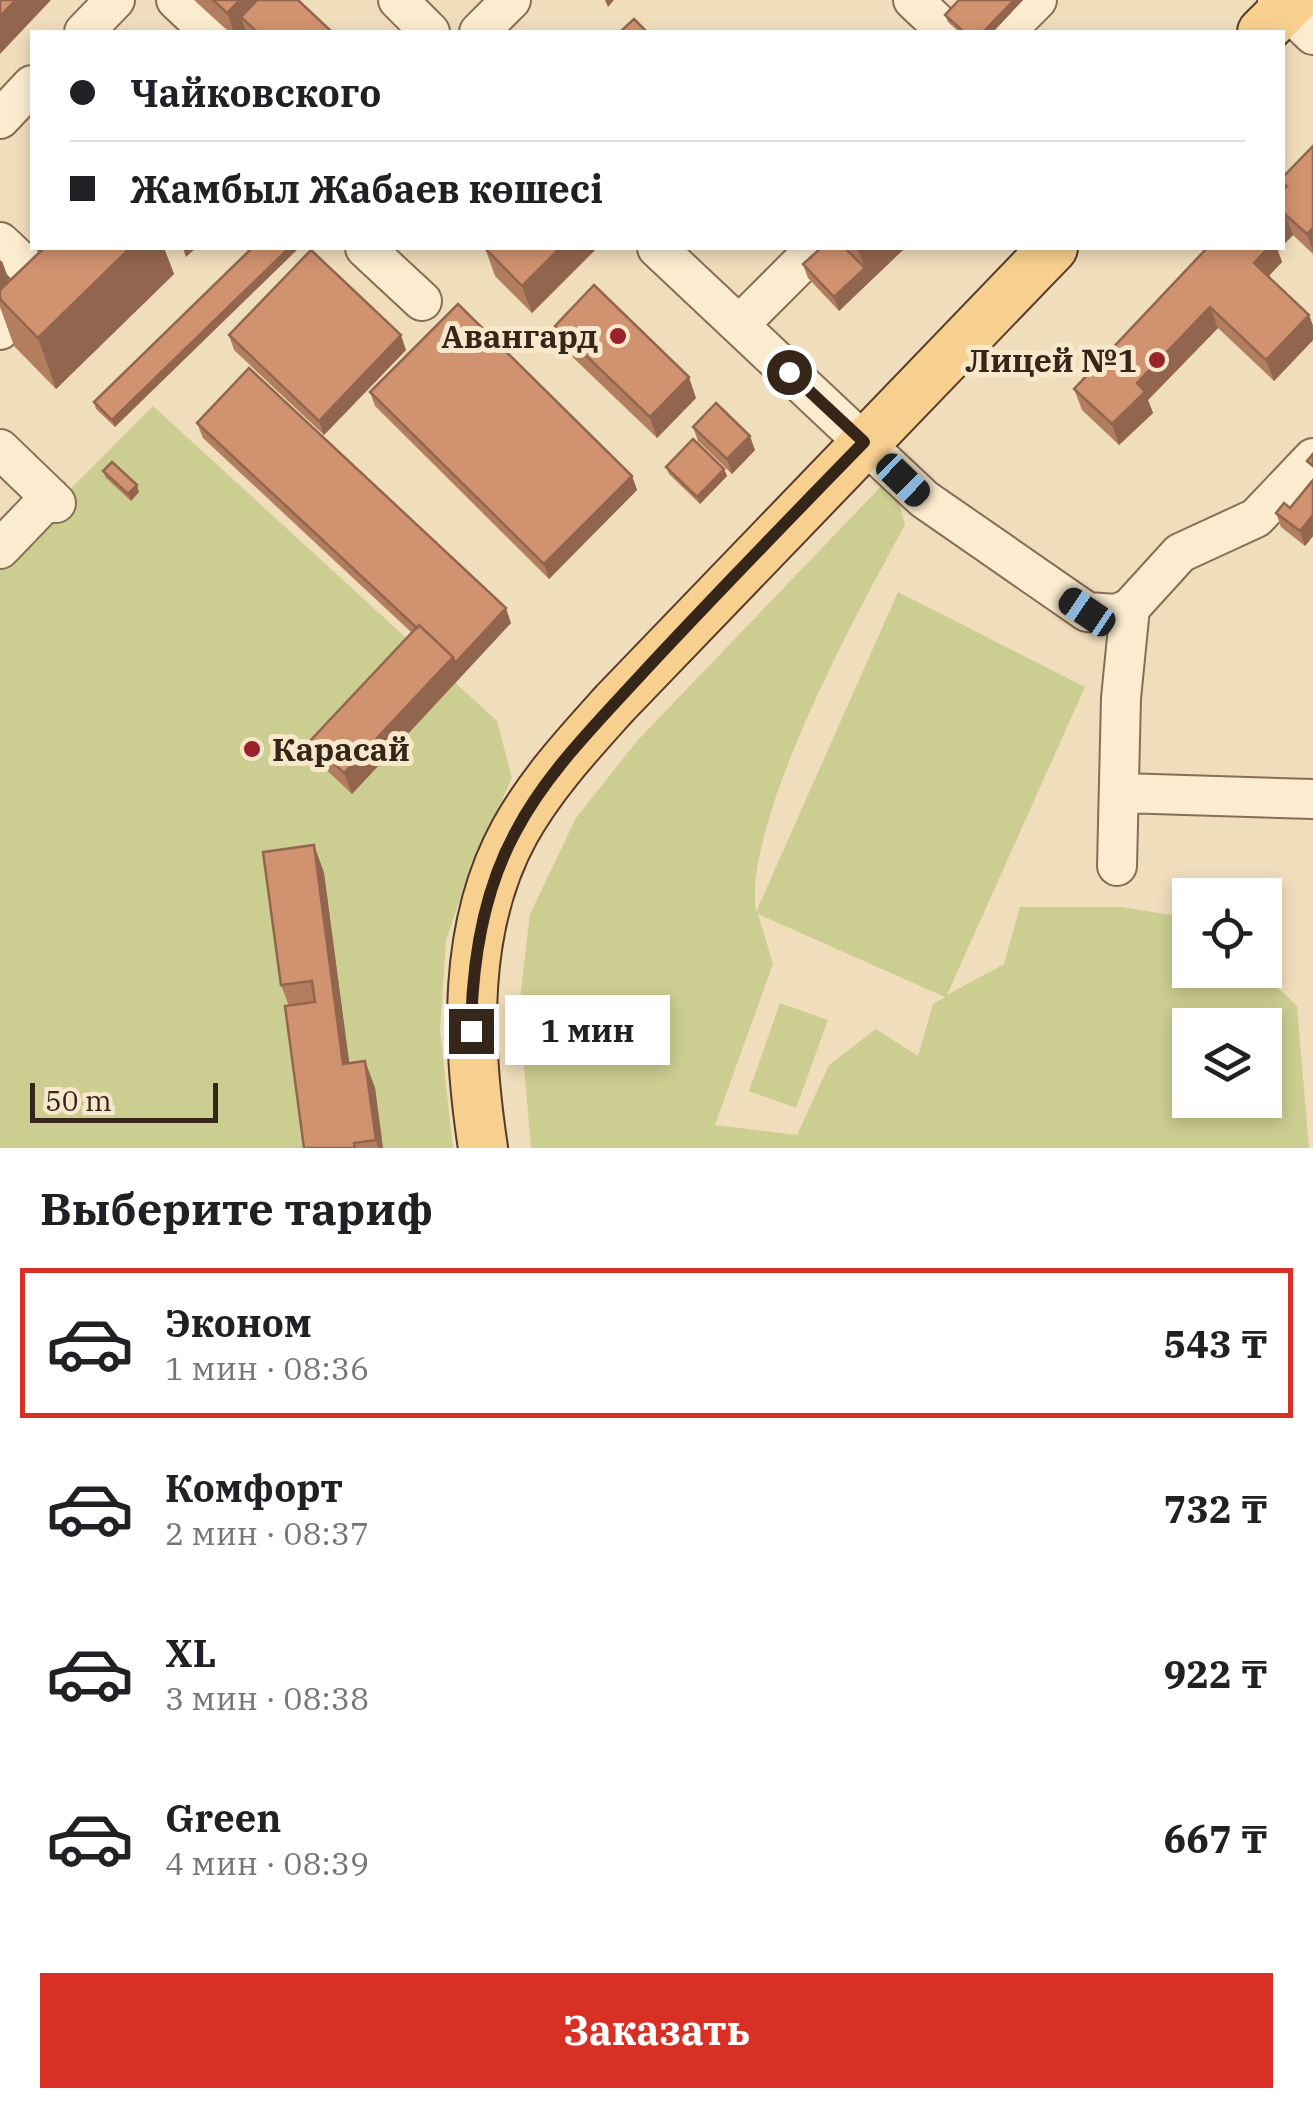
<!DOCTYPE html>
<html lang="ru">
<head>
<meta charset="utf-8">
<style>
  body { margin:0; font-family:"IBM Plex Serif",serif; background:#f6f6f6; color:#202124; height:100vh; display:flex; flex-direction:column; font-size:38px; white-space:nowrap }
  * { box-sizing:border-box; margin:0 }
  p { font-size:32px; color:#757577 }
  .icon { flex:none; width:55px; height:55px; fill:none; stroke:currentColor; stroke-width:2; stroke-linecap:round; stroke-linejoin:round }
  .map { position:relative; height:1148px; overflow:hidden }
  .sheet { display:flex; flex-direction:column; background:#fff; flex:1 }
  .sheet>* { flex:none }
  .hud { position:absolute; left:30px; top:30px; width:1255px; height:220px; border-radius:0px; box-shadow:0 5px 15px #0003; display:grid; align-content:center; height:220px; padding:0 40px; background:#fff }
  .buttons { position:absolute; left:1172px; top:878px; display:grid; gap:20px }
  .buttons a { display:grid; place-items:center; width:110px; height:110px; border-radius:0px; background:#fff; box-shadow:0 5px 15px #0003; font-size:50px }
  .scale { position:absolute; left:30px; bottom:25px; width:188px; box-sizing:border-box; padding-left:10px; border:5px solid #36261a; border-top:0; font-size:28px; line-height:35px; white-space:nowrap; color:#36261a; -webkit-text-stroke:8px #f7e8cc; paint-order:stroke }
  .end { position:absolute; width:45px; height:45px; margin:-22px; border:12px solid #36261a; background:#fff; box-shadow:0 0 0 5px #fff }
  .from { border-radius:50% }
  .bubble { position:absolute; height:70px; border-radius:0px; background:#fff; box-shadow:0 5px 15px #0003; font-size:32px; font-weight:700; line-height:70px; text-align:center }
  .car { position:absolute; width:30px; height:60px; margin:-30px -15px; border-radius:12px; box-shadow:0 0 8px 2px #0007; background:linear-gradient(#222 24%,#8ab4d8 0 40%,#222 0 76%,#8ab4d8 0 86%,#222 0) }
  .hud b { display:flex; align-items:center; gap:35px; height:95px; font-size:38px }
  .hud b+b { border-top:2px solid #e0e0e0 }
  .hud i { width:25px; height:25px; background:#202124 }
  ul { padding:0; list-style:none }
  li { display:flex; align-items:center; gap:30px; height:150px; margin:0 20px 15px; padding:0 20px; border:5px solid transparent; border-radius:0px }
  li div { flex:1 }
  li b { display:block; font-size:38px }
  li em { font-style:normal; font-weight:700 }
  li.active { border-color:#d93025 }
  li>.icon { width:90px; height:90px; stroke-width:1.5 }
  h2 { padding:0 40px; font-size:45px; line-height:120px }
  .cta { display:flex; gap:20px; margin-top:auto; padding:20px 40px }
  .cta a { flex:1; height:115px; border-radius:0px; background:#d93025; color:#fff; font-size:40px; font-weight:700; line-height:115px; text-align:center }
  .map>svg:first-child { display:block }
  .green { fill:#cbce90; fill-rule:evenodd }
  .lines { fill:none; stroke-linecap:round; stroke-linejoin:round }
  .minor-casing { stroke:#886d55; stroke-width:42 }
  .major-casing { stroke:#553b2a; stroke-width:52 }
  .minor { stroke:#fbebcf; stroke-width:38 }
  .major { stroke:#f7d090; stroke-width:48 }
  .wall { fill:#b37e5f }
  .shaded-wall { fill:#92664e }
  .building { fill:#d0926f; stroke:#92664e; stroke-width:2.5 }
  .route { stroke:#36261a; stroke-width:12 }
  .poi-dot { fill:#9a222a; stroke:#f7e8cc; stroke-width:4 }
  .labels { text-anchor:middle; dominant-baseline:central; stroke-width:10; stroke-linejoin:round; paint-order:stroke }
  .poi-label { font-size:32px; font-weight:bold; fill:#36261a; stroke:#f7e8cc; text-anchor:end }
</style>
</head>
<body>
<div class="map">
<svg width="1313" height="1148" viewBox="0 0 1313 1148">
  <rect width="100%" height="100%" fill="#f0ddbc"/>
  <!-- green -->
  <path class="green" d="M153 406 497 721 512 778 471 867 446 940 440 1030 453 1148H0V560Z
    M892 475 905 525C860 607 742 822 756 912L898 592 1085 687 947 995 1004 964 1020 907H1121L1190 918V970H1259L1297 1006 1309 1148H531L519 1007 530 914 576 818 637 741ZM758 914 945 997 933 1004 918 1056 876 1029 829 1065 797 1135 715 1125 773 964ZM1190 1025H1265V1100H1190Z
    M780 1003 828 1020 796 1108 749 1091Z"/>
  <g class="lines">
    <defs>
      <path id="minor" d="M176 0 210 32
        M398 0 430 32
        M913 0 947 32
        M1277 0 1313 35
        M84 32 115 0
        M479 32 511 0
        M1005 32 1037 0
        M0 119 32 85
        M0 242 45 284
        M365 248 422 301
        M657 248 924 499 1087 612 1116 614 1130 608 1180 553 1256 518 1313 458
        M739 325 816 248
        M0 330 83 248
        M0 449 56 503
        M0 549 50 497
        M1122 793 1313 799
        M1117 866 1121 698 1130 608"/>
      <path id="major" d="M1262 32 1294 0
        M483 1148C467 1043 462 927 515 831 541 784 579 743 615 703L1053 248"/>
    </defs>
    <!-- minor casing -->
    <use href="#minor" class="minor-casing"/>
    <!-- major casing -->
    <use href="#major" class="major-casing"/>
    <!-- minor -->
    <use href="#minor" class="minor"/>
    <!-- major -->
    <use href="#major" class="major"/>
  </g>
  <!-- wall -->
  <path class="wall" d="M194 0H298L332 32H247L246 31 229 32Z
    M959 0H1023L993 32H959L948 22 945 15Z
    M1313 146V254L1293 235 1282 246 1284 190 1282 178Z
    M44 248H164L174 274 56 389 14 346 0 307V259L9 281Z
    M252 248 115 427 96 409 94 402Z
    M485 248 596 249 532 313 495 276Z
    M821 248H905L839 311 808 278 803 264Z
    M1278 251 1282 262 1268 277 1309 315 1313 326V340L1274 381 1218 328 1148 400 1153 413 1119 445 1082 410 1074 389Z
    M555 326 696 398 657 438 562 347Z
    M229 335 406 350 324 435 234 350Z
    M370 392 632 476 637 490 549 579 375 406Z
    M197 423 511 623 352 794 318 762 310 741 412 633 203 438Z
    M693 427 755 450 732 474 698 441Z
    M666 467 724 469 727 476 700 504 669 474Z
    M103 471 139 492 131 501 106 478Z
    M1313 480V536L1305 546 1281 527 1276 513 1290 508Z
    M314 845 324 873 349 1063 365 1061 375 1088 383 1148H304L289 1006 281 985Z"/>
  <!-- shaded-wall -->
  <path class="shaded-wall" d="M16 0H51L0 54V16Z
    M240 0H276L241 17 246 31 234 32 227 13Z
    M605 0H614L608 7Z
    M1014 0H1023L993 32H983Z
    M1285 214 1293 235 1282 246V217Z
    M1313 228V251L1307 234Z
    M130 248H164L174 274 56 389 38 338Z
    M183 248H196L186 257Z
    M289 248H299L115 427 112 420Z
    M560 248H596V249L532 313 522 286Z
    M857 248H905L839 311 834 297 865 268Z
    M1268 248H1281L1278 251 1282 262 1261 284 1254 263Z
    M2 261 12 288 0 300V262Z
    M1210 307 1218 328 1148 400 1153 413 1119 445 1112 424 1137 383Z
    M1309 315 1313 326V340L1274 381 1266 360Z
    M401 335 406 350 324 435 319 421Z
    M689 377 696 398 657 438 650 417Z
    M750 436 755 450 732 474 727 459Z
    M724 469 727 476 700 504 697 497Z
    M632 476 637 490 549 579 544 564Z
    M137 485 139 492 131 501 128 494Z
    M1313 515V536L1305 546 1300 531Z
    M506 608 511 623 352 794 344 773 453 657Z
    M314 845 324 873 353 1091 343 1064Z
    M365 1061 375 1088 383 1148H378L376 1140Z"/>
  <!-- building -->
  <path class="building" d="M0 0H16L0 16Z
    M213 0H240L227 13Z
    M257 0H298L332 32H257L241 17Z
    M959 0H1014L983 32H964L945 15Z
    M634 19 647 32H620Z
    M1313 146V228L1307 234 1285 214 1282 217V191L1287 186 1282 182V178Z
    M44 248H130L38 338 0 299V290Z
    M252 248H289L112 420 94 402Z
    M485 248H560L522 286Z
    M821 248H845L865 268 834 297 803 264Z
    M1207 248H1268L1254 263 1309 315 1266 360 1210 307 1137 383 1145 392 1112 424 1074 389Z
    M311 250 401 335 319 421 229 335Z
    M594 285 689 377 650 417 555 326Z
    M458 304 632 476 544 564 370 392Z
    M249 368 506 608 455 663 453 657 419 625 417 628 197 423Z
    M716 403 750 436 727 459 693 427Z
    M693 439 724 469 697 497 666 467Z
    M1313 454V466L1307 461Z
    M112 462 137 485 128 494 103 471Z
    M1313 480V515L1300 531 1276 513 1284 503 1290 508Z
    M419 625 453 657 344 773 310 741Z
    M314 845 343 1064 365 1061 376 1140 354 1143 355 1148H304L285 1006 315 1002 312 981 281 985 263 852Z"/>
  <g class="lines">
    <!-- route -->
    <path class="route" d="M471 1031C472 963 482 894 515 833 545 775 594 726 638 678 712 598 788 520 864 442L789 372"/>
  </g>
  <!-- markers -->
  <g class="poi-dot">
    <circle cx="618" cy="336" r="10"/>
    <circle cx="1157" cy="360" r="10"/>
    <circle cx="252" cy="749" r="10"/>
  </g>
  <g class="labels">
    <!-- poi labels -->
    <g class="poi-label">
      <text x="598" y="336">Авангард</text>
      <text x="1137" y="360">Лицей №1</text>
      <text x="272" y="749" text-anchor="start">Карасай</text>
    </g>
  </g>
</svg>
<div class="buttons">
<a><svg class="icon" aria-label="locate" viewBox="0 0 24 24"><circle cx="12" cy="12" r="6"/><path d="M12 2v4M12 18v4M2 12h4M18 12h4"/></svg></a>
<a><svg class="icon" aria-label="layers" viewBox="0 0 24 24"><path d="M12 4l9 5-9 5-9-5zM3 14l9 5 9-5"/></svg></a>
</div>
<div class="scale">50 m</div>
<i class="end from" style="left:789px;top:372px"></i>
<i class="end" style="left:471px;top:1031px"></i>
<div class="bubble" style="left:505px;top:995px;width:165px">1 мин</div>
<i class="car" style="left:903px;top:480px;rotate:134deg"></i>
<i class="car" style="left:1087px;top:612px;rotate:304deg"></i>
<div class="hud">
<b><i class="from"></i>Чайковского</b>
<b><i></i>Жамбыл Жабаев көшесі</b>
</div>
</div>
<section class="sheet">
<h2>Выберите тариф</h2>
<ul>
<li class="active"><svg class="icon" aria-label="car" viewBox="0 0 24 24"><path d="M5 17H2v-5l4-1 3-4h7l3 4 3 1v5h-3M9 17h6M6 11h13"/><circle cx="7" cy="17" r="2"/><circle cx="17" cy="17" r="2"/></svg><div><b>Эконом</b><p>1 мин · 08:36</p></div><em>543 ₸</em></li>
<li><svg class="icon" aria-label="car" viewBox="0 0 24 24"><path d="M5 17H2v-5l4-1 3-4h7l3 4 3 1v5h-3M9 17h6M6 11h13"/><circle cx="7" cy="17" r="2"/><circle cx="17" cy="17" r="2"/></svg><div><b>Комфорт</b><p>2 мин · 08:37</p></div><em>732 ₸</em></li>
<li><svg class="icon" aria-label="car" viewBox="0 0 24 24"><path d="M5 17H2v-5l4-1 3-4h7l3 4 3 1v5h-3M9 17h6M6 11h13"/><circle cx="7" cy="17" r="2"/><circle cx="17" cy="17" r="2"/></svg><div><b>XL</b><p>3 мин · 08:38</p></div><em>922 ₸</em></li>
<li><svg class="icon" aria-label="car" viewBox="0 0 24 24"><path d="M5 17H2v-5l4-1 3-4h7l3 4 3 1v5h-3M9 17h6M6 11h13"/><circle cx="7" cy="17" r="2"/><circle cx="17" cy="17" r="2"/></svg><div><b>Green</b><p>4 мин · 08:39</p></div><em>667 ₸</em></li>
</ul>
<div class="cta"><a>Заказать</a></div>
</section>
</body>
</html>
